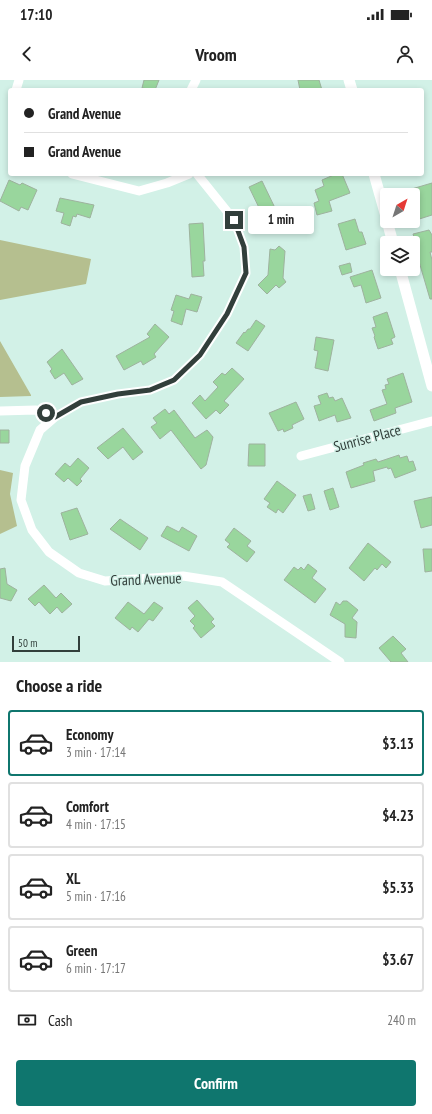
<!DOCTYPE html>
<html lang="en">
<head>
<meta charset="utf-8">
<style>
  body { margin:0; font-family:"PT Sans Narrow",sans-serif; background:#f2f2f2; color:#222; height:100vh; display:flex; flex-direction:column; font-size:15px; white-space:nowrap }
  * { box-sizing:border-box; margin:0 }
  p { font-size:13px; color:#767676 }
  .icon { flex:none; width:22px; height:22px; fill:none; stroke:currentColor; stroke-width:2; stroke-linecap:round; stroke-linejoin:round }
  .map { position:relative; height:582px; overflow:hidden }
  .drawer { display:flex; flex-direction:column; background:#fff; flex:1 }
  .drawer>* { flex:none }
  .guide { position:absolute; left:8px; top:8px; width:416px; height:88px; border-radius:4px; box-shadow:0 2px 6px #0003; display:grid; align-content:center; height:88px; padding:0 16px; background:#fff }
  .needle { width:26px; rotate:39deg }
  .fabs { position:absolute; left:380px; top:108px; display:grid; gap:8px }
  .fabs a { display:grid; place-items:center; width:40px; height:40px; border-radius:4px; background:#fff; box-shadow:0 2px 6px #0003; font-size:20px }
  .scale { position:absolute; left:12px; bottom:10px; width:68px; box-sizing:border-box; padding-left:4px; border:2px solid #323f3b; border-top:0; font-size:11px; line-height:14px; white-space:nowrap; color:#323f3b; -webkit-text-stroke:3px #d2f1e7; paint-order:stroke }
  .end { position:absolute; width:18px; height:18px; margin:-9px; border:5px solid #323f3b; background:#fff; box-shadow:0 0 0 2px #fff }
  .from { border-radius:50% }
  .bubble { position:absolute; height:28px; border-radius:4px; background:#fff; box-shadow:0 2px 6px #0003; font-size:13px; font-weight:700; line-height:28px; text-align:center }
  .guide b { display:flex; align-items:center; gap:14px; height:38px; font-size:15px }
  .guide b+b { border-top:1px solid #e0e0e0 }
  .guide i { width:10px; height:10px; background:#222 }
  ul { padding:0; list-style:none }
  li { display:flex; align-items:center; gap:12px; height:66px; margin:0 8px 6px; padding:0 8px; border:2px solid #e0e0e0; border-radius:4px }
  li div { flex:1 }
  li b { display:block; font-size:15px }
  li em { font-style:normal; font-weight:700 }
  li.current { border-color:#0f766e }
  li>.icon { width:36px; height:36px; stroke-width:1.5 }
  h2 { padding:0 16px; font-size:18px; line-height:48px }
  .pay { display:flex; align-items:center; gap:10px; height:44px; padding:0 16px; font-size:15px }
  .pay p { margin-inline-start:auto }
  .button { display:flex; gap:8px; margin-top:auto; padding:8px 16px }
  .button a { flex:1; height:46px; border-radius:4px; background:#0f766e; color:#fff; font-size:16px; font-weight:700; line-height:46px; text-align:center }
  .status { display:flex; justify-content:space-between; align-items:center; height:28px; padding:0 20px; background:#fff; direction:ltr }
  .status svg { height:11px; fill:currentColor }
  header { display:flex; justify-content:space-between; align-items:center; height:52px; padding:0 16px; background:#fff; font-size:18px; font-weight:700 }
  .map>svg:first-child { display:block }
  .green { fill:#b5bf8f }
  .building { fill:#99d69d; stroke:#9eb29e }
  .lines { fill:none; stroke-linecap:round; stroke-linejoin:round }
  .minor { stroke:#fff; stroke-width:9 }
  .tertiary { stroke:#fff; stroke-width:11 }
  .route { stroke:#323f3b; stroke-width:5 }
  .labels { text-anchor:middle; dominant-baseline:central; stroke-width:3; stroke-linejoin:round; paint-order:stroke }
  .street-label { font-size:15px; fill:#323f3b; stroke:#d2f1e7 }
</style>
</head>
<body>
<div class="status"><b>17:10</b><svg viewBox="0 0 49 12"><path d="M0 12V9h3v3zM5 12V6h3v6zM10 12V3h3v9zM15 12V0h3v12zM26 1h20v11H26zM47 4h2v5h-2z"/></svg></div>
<header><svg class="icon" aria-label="back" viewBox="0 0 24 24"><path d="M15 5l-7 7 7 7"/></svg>Vroom<svg class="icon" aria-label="person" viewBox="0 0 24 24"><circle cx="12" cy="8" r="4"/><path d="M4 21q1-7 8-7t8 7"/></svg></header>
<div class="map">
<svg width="432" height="582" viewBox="0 0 432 582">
  <rect width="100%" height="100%" fill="#d2f1e7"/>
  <!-- green -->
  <path class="green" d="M0 160 91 179 86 204 0 220Z
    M0 261 31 315V316L0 317Z
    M0 390 13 393 10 414 17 446 0 454Z"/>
  <!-- building -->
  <path class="building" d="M144 0H159L155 10 142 8Z
    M298 0H319L322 10H300Z
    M336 94H342L350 113 329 121 332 131 317 135 314 123 319 121 315 110 324 106 322 100Z
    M9 100 20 105 22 103 37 110 28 130 21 127 19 131 0 121Z
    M262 101 276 130 263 136 249 107Z
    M432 103V135L413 141V115H398V113Z
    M60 118 94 125 90 138 77 134 76 137 73 136 70 146 61 143 64 133 56 131Z
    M290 134 296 145 284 151 278 140Z
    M355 139 359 152H362L366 164 346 170 338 144Z
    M203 143 205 181H203L204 196 192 197 189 144Z
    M429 150 432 155V172H430L432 180V219H430L413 161 415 160 413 154Z
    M279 166 285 171 283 198 286 202 279 208 276 205 267 214 258 205 268 195 270 169 275 170Z
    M350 183 352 192 342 195 339 186Z
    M372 190 381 218 366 223 361 205 354 207 350 197Z
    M191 214 202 217 197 232 186 229 182 245 171 241 174 231 171 230 176 215 189 219Z
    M387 232 395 257 391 259 393 264 378 269 374 257 375 256 372 248 376 247 373 237Z
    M256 240 265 246 248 271 236 263 244 252 245 253 248 249H250Z
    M155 244 169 257 154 274 156 277 143 285 141 281 124 290 116 276 150 257 147 254Z
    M316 257 334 260 328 291 315 288 318 271 314 270Z
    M62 269 83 299 72 305 64 293 55 299 50 291 52 289 47 282Z
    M232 288 244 299 224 321 229 325 220 334 216 330 206 339 192 323 200 315 205 321 218 307 213 302 222 293 225 295Z
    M403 293 412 322 395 328 396 333 374 341 370 330 387 324 382 310 386 309 385 305 389 304 387 299Z
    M327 313 329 318 333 317 335 321 342 318 351 338 337 342 335 335 319 341 314 326 321 324 318 316Z
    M296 322 304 339 292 345 293 348 284 352 283 349 278 351 269 333Z
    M165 329 169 334 174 330 195 358 207 350 213 357 206 385 201 389 171 350 160 359 151 347 157 343 153 338Z
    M123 348 143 372 133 380 123 367 108 379 97 368Z
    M0 350H9V363H0Z
    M249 364H265V386H248Z
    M399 375 400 378 407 376 409 382 413 381 416 390 395 398 391 388 388 389 387 387 373 391 375 401 351 408 346 392 364 385 363 383 376 379 378 382Z
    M78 378 89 388 80 399 82 401 77 406 68 398 64 402 55 394 65 383 70 387Z
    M277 401 296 415 283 433 278 429 276 433 267 427 270 423 264 419Z
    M333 408 339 427 330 430 324 411Z
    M311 414 315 429 308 431 303 416Z
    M432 417V445L421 448 414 421Z
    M77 428 88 454 70 460 61 433Z
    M120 439 148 458 140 470 110 449Z
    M167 446 179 452 182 447 197 456 189 471 161 456Z
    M234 448 251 461 247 466 255 472 247 482 227 467 230 464 225 460Z
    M368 463 391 482 386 488 382 484 377 490 375 488 364 501 349 488Z
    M423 469H432V491L425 492Z
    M308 484 317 491 312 498 326 509 315 523 284 500 294 487 298 490 301 487 304 490Z
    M5 488 7 504 17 510 11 521 0 518V489Z
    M44 505 56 518 61 513 72 524 62 533 57 527 50 534 39 522 35 526 28 519Z
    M197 520 214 539 211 542 215 546 201 558 193 548 195 546 190 541 195 536 188 528Z
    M343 521H347L358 530 352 538 357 542 356 558 345 557V544L330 535 336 522 340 525Z
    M128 522 144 534 154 522 163 528 153 541 149 539 138 552 132 547 130 550 115 538Z
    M393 556 406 569 401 573 408 582H391L379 568Z"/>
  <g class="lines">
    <!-- minor -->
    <path class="minor" d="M16 10 19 0
      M191 10 196 0
      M72 94 139 111 167 103 189 94
      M197 94 234 140 244 167 246 193 227 234 200 275 174 300 150 310 118 314 81 322 55 337 40 350 25 386 21 420 32 450 49 472 79 493 105 501 183 496 222 502 340 582
      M0 331 36 330 55 337
      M301 376 432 341"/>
    <!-- tertiary -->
    <path class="tertiary" d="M349 0 352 10
      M374 94 387 140
      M387 141 393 163
      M400 189 432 306"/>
  </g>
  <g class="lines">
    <!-- route -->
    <path class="route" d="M46 333 55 337 81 322 118 314 150 310 174 300 200 275 227 234 246 193 244 167 234 140"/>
  </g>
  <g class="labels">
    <!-- street labels -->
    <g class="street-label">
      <text transform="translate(367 358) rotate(-15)">Sunrise Place</text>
      <text transform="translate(146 499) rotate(-2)">Grand Avenue</text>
    </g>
  </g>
</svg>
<div class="fabs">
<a><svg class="needle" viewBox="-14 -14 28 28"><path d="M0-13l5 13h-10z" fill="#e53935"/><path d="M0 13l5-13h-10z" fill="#767676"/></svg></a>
<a><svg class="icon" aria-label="layers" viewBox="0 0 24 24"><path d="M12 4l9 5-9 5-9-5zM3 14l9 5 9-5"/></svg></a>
</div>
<div class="scale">50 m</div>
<i class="end from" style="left:46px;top:333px"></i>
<i class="end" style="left:234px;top:140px"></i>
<div class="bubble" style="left:248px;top:126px;width:66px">1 min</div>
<div class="guide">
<b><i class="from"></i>Grand Avenue</b>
<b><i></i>Grand Avenue</b>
</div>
</div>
<section class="drawer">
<h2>Choose a ride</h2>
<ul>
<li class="current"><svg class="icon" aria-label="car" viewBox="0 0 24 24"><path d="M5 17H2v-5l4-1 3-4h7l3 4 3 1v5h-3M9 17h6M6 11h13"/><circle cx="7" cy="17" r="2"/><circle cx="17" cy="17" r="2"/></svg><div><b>Economy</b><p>3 min · 17:14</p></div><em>$3.13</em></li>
<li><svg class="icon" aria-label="car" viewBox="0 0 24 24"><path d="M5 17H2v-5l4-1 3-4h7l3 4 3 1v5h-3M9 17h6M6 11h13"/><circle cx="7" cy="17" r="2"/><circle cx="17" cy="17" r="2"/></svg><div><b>Comfort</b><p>4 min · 17:15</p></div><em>$4.23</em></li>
<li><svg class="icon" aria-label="car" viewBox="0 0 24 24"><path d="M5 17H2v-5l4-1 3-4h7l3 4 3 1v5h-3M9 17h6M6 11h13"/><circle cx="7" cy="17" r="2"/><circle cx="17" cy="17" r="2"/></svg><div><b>XL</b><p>5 min · 17:16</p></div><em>$5.33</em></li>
<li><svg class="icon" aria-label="car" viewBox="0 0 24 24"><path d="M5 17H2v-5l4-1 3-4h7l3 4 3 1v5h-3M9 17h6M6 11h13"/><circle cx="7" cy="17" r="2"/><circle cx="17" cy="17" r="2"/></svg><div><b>Green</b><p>6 min · 17:17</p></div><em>$3.67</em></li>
</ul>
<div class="pay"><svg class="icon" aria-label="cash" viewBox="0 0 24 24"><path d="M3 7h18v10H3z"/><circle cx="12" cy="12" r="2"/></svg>Cash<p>240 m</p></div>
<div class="button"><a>Confirm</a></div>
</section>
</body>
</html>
